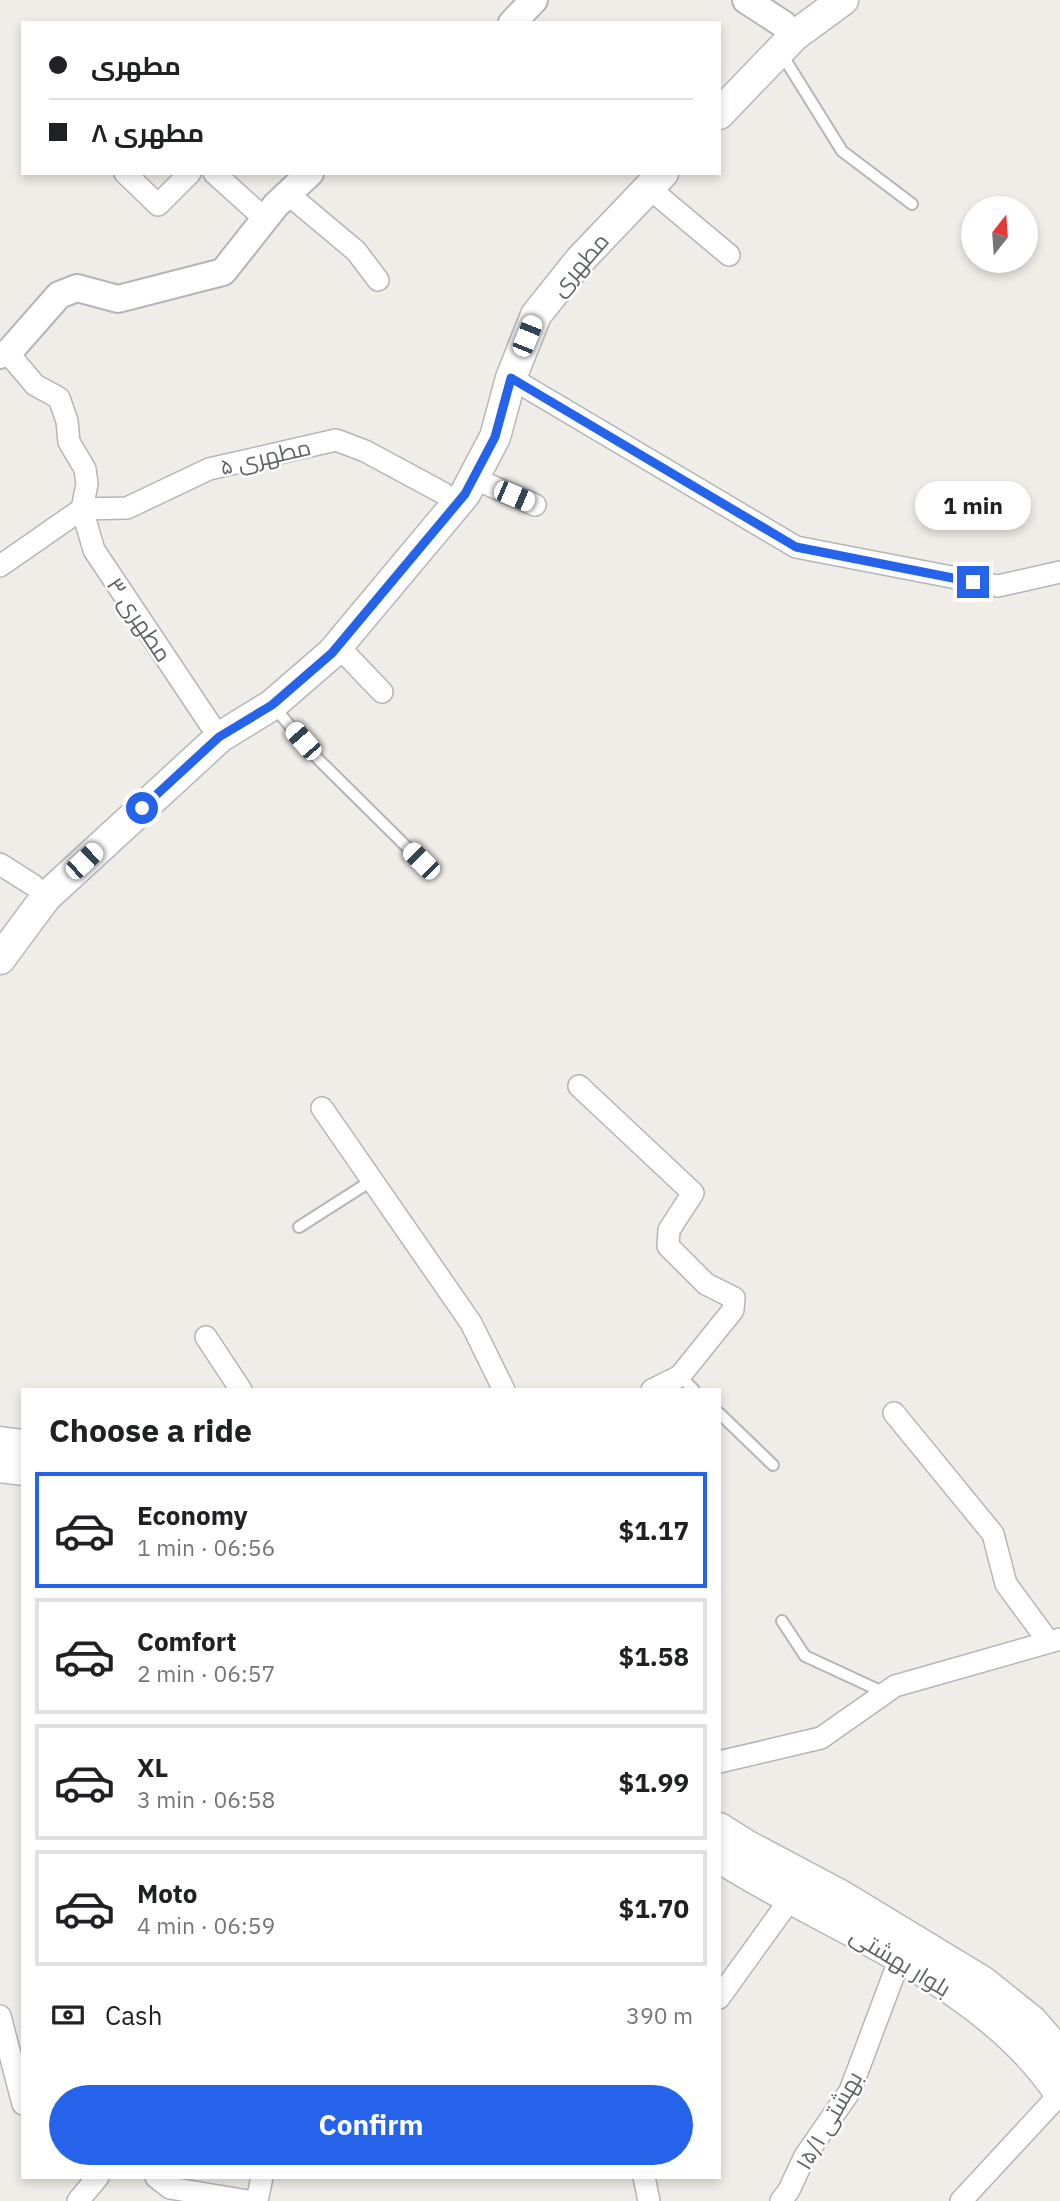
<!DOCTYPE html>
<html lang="en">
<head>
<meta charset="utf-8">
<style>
  body { margin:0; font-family:"IBM Plex Sans",Cairo,sans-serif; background:#f2f2f2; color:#202124; height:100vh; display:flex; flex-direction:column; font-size:26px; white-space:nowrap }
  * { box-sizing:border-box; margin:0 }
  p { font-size:23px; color:#757577 }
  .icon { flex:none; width:38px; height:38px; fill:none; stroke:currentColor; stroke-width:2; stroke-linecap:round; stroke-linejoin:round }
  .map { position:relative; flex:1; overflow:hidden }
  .side { position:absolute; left:21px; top:1388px; width:700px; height:791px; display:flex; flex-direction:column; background:#fff; border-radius:0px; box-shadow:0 4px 10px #0003 }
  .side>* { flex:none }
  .top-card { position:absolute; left:21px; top:21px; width:700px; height:154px; border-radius:0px; box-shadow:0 4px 10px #0003; display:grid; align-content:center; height:154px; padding:0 28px; background:#fff }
  .needle { width:46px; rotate:17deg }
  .buttons { position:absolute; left:961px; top:196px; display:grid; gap:14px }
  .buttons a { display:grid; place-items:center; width:77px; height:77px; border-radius:50%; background:#fff; box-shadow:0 4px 10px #0003; font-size:35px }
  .end { position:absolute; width:32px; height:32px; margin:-16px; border:9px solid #2563eb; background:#fff; box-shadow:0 0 0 4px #fff }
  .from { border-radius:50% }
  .bubble { position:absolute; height:49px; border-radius:24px; background:#fff; box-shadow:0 4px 10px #0003; font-size:23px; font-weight:800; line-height:49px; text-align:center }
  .car { position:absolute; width:21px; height:42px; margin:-21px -10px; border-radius:9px; box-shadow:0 0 5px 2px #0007; background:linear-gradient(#fff 24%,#345 0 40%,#fff 0 76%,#345 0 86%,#fff 0) }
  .top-card b { display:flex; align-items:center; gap:24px; height:66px; font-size:26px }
  .top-card b+b { border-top:2px solid #e0e0e0 }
  .top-card i { width:18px; height:18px; background:#202124 }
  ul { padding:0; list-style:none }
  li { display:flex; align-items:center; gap:21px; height:116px; margin:0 14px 10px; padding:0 14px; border:4px solid #e0e0e0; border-radius:0px }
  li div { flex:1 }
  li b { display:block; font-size:26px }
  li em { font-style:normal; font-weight:800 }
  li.active { border-color:#2563eb }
  li>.icon { width:63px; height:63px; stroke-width:1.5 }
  h2 { padding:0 28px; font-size:32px; line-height:84px }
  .pay { display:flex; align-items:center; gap:18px; height:77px; padding:0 28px; font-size:26px }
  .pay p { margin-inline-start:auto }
  .primary-button { display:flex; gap:14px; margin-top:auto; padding:14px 28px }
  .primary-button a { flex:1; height:80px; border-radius:42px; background:#2563eb; color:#fff; font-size:28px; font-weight:800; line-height:80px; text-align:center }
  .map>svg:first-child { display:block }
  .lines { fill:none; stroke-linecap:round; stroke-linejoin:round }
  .service-casing { stroke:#b3b5b9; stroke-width:14 }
  .minor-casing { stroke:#b3b5b9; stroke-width:24 }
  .tertiary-casing { stroke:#b3b5b9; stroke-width:30 }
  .secondary-casing { stroke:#b4b7bb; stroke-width:33 }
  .service { stroke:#fff; stroke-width:10 }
  .minor { stroke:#fff; stroke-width:21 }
  .tertiary { stroke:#fff; stroke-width:26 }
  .secondary { stroke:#fff; stroke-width:30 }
  .route { stroke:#2563eb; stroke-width:9 }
  .labels { text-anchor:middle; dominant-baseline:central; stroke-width:5; stroke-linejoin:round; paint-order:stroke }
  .street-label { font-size:23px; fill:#5f6367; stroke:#fff }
</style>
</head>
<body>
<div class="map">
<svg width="1060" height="2201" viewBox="0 0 1060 2201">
  <rect width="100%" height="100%" fill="#f0ede8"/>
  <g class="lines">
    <defs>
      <path id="service" d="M781 53 842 151 912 204
        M274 707 319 760 421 861
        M299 1227 371 1181
        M680 1376 694 1390
        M719 1413 773 1465
        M782 1621 805 1656 885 1693"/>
      <path id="minor" d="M125 173 158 205 190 173
        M214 173 265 219
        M649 188 729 255
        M288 194 356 251 378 280
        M8 353 35 385 59 398 67 421 69 442 85 469 87 484 82 509 94 550 210 724
        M511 378 796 547 998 586 1060 572
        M473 478 535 505
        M82 509 127 508 209 469 336 440 365 451 443 493
        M0 566 82 509
        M338 646 382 692
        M0 864 33 885
        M579 1086 693 1193 669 1230 668 1246 706 1284 734 1298 733 1310 680 1376 652 1390
        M322 1108 471 1323 504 1390
        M206 1337 241 1390
        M894 1413 993 1534 1006 1584 1048 1641
        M719 1762 821 1738 895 1686 1060 1639
        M719 1998 791 1898
        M0 2016 23 2104
        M156 2177 170 2188 248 2201
        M644 2177 649 2201
        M78 2201 98 2177
        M257 2201 262 2177
        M781 2201 789 2190 805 2156 850 2091 900 1958
        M961 2201 1060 2094"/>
      <path id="tertiary" d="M746 0 783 24
        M512 23 534 0
        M0 355 8 353 59 295 77 288 118 299 223 272 276 205 310 173"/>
      <path id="secondary" d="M719 114 794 36 843 0
        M0 959 46 897 220 737 272 705 332 653 465 494 495 437 511 378 536 315 580 260 663 173
        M0 1442 23 1445
        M0 1467 23 1470
        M719 1828 746 1845 842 1896 982 1981 1032 2021 1060 2053
        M719 1857C832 1930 983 1978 1060 2094"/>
    </defs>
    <!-- service casing -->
    <use href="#service" class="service-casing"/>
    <!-- minor casing -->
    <use href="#minor" class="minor-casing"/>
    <!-- tertiary casing -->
    <use href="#tertiary" class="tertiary-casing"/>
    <!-- secondary casing -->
    <use href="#secondary" class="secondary-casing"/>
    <!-- service -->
    <use href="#service" class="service"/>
    <!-- minor -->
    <use href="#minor" class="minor"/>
    <!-- tertiary -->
    <use href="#tertiary" class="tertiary"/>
    <!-- secondary -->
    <use href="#secondary" class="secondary"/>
  </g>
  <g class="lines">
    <!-- route -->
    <path class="route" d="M142 808 219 737 272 705 332 653 465 494 495 437 511 378 796 547 973 582"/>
  </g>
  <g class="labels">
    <!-- street labels -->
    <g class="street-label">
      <text transform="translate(579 264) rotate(-49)">مطهری</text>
      <text transform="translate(265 456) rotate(-13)">مطهری ۵</text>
      <text transform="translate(140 619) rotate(56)">مطهری ۳</text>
      <text transform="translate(901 1961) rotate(31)">بلوار بهشتی</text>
      <text transform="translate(828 2120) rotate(-60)">۱۵/۱ بهشتی</text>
    </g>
  </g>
</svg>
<div class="buttons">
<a><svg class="needle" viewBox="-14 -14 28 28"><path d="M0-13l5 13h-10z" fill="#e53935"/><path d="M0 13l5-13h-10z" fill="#757577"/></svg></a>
</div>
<i class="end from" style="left:142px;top:808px"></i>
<i class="end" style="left:973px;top:582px"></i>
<div class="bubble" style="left:915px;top:481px;width:116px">1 min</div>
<i class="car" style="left:527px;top:336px;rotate:22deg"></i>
<i class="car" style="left:514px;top:496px;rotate:113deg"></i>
<i class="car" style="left:303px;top:741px;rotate:319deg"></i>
<i class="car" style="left:84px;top:861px;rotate:47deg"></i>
<i class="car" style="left:421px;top:861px;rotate:315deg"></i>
<div class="top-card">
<b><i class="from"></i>مطهری</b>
<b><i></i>مطهری ۸</b>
</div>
<section class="side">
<h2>Choose a ride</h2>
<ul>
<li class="active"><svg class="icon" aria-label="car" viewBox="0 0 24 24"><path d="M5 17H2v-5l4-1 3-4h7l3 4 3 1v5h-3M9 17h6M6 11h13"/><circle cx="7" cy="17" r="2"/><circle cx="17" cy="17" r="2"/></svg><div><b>Economy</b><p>1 min · 06:56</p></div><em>$1.17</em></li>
<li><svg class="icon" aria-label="car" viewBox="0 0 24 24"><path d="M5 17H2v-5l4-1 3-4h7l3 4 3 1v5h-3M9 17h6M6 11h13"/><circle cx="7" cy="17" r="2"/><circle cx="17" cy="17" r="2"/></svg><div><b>Comfort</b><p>2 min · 06:57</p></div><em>$1.58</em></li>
<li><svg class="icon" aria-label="car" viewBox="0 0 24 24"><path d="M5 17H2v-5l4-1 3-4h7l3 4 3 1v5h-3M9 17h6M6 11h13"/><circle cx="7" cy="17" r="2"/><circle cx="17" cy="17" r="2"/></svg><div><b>XL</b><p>3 min · 06:58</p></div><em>$1.99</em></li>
<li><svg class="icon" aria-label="car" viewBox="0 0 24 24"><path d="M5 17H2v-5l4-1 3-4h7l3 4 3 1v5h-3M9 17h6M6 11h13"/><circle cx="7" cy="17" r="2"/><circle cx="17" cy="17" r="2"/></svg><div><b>Moto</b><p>4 min · 06:59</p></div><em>$1.70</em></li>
</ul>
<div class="pay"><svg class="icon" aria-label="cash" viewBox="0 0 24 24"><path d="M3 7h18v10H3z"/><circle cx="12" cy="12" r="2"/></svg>Cash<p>390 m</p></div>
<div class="primary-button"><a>Confirm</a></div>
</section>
</div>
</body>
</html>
